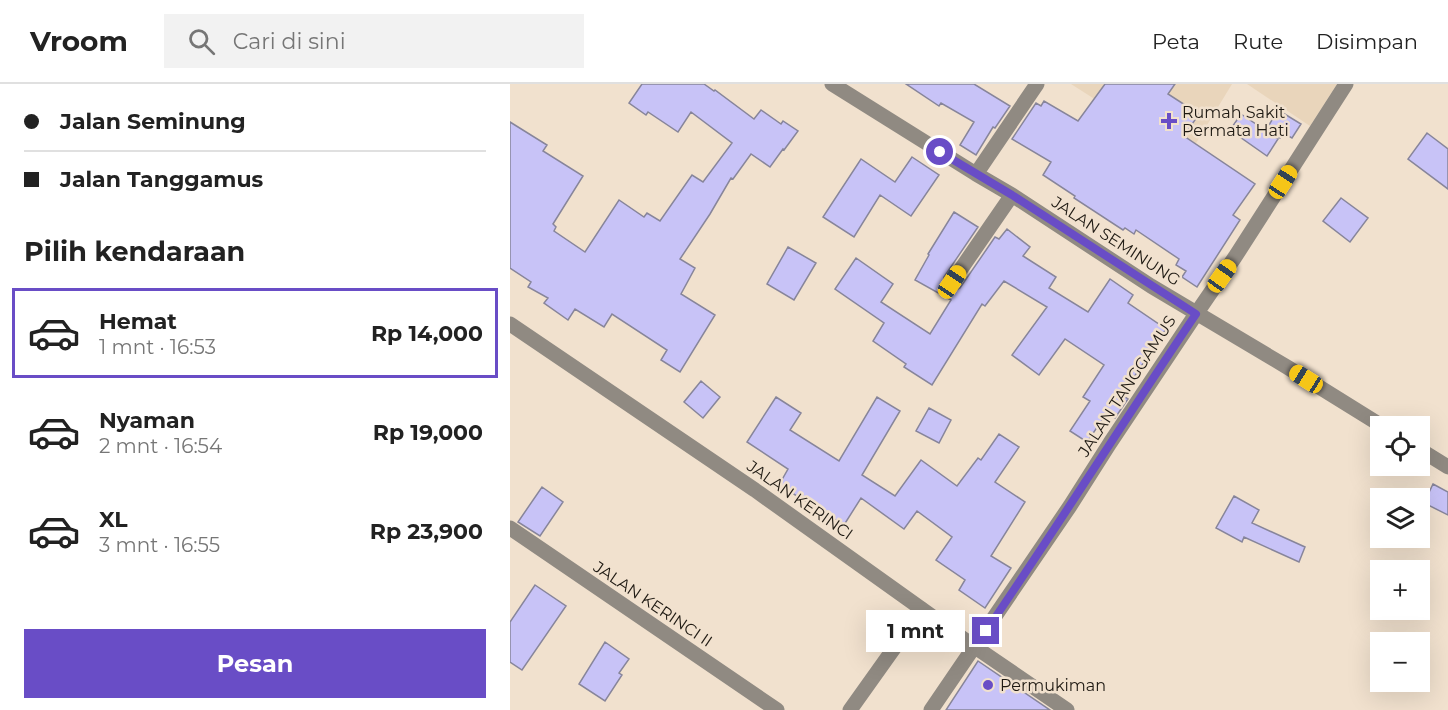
<!DOCTYPE html>
<html lang="id">
<head>
<meta charset="utf-8">
<style>
  body { margin:0; font-family:Montserrat,sans-serif; background:#f2f2f2; color:#222; height:100vh; display:flex; flex-direction:column; font-size:22px; white-space:nowrap }
  * { box-sizing:border-box; margin:0 }
  p { font-size:20px; color:#767676 }
  .icon { flex:none; width:33px; height:33px; fill:none; stroke:currentColor; stroke-width:2; stroke-linecap:round; stroke-linejoin:round }
  .map { position:relative; flex:1; overflow:hidden }
  .sheet { display:flex; flex-direction:column; background:#fff; width:510px }
  .sheet>* { flex:none }
  .guide { display:grid; align-content:center; height:132px; padding:0 24px; background:#fff }
  .buttons { position:absolute; left:860px; top:332px; display:grid; gap:12px }
  .buttons a { display:grid; place-items:center; width:60px; height:60px; border-radius:0px; background:#fff; box-shadow:0 6px 24px #0002; font-size:30px }
  .end { position:absolute; width:27px; height:27px; margin:-14px; border:8px solid #694dc6; background:#fff; box-shadow:0 0 0 3px #fff }
  .from { border-radius:50% }
  .bubble { position:absolute; height:42px; border-radius:0px; background:#fff; box-shadow:0 6px 24px #0002; font-size:20px; font-weight:700; line-height:42px; text-align:center }
  .car { position:absolute; width:18px; height:36px; margin:-18px -9px; border-radius:8px; box-shadow:0 0 4px 2px #0007; background:linear-gradient(#f5c518 24%,#345 0 40%,#f5c518 0 76%,#345 0 86%,#f5c518 0) }
  .guide b { display:flex; align-items:center; gap:21px; height:57px; font-size:22px }
  .guide b+b { border-top:2px solid #e0e0e0 }
  .guide i { width:15px; height:15px; background:#222 }
  ul { padding:0; list-style:none }
  li { display:flex; align-items:center; gap:18px; height:90px; margin:0 12px 9px; padding:0 12px; border:3px solid transparent; border-radius:0px }
  li div { flex:1 }
  li b { display:block; font-size:22px }
  li em { font-style:normal; font-weight:700 }
  li.current { border-color:#694dc6 }
  li>.icon { width:54px; height:54px; stroke-width:1.5 }
  h2 { padding:0 24px; font-size:27px; line-height:72px }
  .button { display:flex; gap:12px; margin-top:auto; padding:12px 24px }
  .button a { flex:1; height:69px; border-radius:0px; background:#694dc6; color:#fff; font-size:24px; font-weight:700; line-height:69px; text-align:center }
  header { display:flex; align-items:center; gap:36px; box-sizing:border-box; height:84px; padding:0 30px; background:#fff; border-bottom:2px solid #e0e0e0 }
  header strong { font-size:28px }
  nav { display:flex; gap:33px; margin-inline-start:auto; font-size:21px }
  .search { width:420px; height:54px; background:#f2f2f2; display:flex; align-items:center; gap:15px; box-sizing:border-box; padding:0 21px; border-radius:0px; color:#767676; font-size:22px }
  main { display:flex; flex:1; min-height:0 }
  .map>svg:first-child { display:block }
  .built { fill:#e9d5bb }
  .building { fill:#c8c3f7; stroke:#87859a; stroke-width:1.5 }
  .lines { fill:none; stroke-linecap:round; stroke-linejoin:round }
  .minor { stroke:#908a82; stroke-width:15 }
  .route { stroke:#694dc6; stroke-width:8 }
  .poi-dot { fill:#694dc6; stroke:#f1e1ce; stroke-width:2 }
  .labels { text-anchor:middle; dominant-baseline:central; stroke-width:5; stroke-linejoin:round; paint-order:stroke }
  .poi-label { font-size:16px; fill:#1e1912; stroke:#f1e1ce; text-anchor:start }
  .street-label { font-size:16px; fill:#1e1912; stroke:#f1e1ce }
</style>
</head>
<body>
<header>
<strong>Vroom</strong>
<div class="search"><svg class="icon" aria-label="search" viewBox="0 0 24 24"><circle cx="10" cy="10" r="6"/><path d="M15 15l6 6"/></svg>Cari di sini</div>
<nav><a>Peta</a><a>Rute</a><a>Disimpan</a></nav>
</header>
<main>
<section class="sheet">
<div class="guide">
<b><i class="from"></i>Jalan Seminung</b>
<b><i></i>Jalan Tanggamus</b>
</div>
<h2>Pilih kendaraan</h2>
<ul>
<li class="current"><svg class="icon" aria-label="car" viewBox="0 0 24 24"><path d="M5 17H2v-5l4-1 3-4h7l3 4 3 1v5h-3M9 17h6M6 11h13"/><circle cx="7" cy="17" r="2"/><circle cx="17" cy="17" r="2"/></svg><div><b>Hemat</b><p>1 mnt · 16:53</p></div><em>Rp 14,000</em></li>
<li><svg class="icon" aria-label="car" viewBox="0 0 24 24"><path d="M5 17H2v-5l4-1 3-4h7l3 4 3 1v5h-3M9 17h6M6 11h13"/><circle cx="7" cy="17" r="2"/><circle cx="17" cy="17" r="2"/></svg><div><b>Nyaman</b><p>2 mnt · 16:54</p></div><em>Rp 19,000</em></li>
<li><svg class="icon" aria-label="car" viewBox="0 0 24 24"><path d="M5 17H2v-5l4-1 3-4h7l3 4 3 1v5h-3M9 17h6M6 11h13"/><circle cx="7" cy="17" r="2"/><circle cx="17" cy="17" r="2"/></svg><div><b>XL</b><p>3 mnt · 16:55</p></div><em>Rp 23,900</em></li>
</ul>
<div class="button"><a>Pesan</a></div>
</section>
<div class="map">
<svg width="938" height="626" viewBox="0 0 938 626">
  <rect width="100%" height="100%" fill="#f1e1ce"/>
  <!-- built -->
  <path class="built" d="M561 0H722L677 74Z
    M737 0H827L800 42Z"/>
  <!-- building -->
  <path class="building" d="M132 0H194L204 7 205 6 244 35 251 26 271 40 273 37 288 47 274 66 273 65 260 83 241 70 223 95 221 94 200 130 170 175 185 184 171 210 205 231 170 288 151 276 157 266 102 230 94 243 65 225 58 236 34 219 38 214 18 203 21 198 0 184V38L37 61 33 67 73 92 43 140 46 143 44 147 75 168 109 116 134 133 137 129 150 137 182 91 193 98 222 59 181 28 168 48 138 28 136 31 119 19Z
    M396 0H464L500 22 485 44 483 43 466 71 450 61 464 38 431 19 429 22Z
    M595 0H665L658 10 689 30 674 52 745 100 723 131 730 136 687 203 672 193 676 187 666 181 669 175 626 146 624 150 615 144 613 146 564 114 565 112 533 91 541 78 502 55 526 19 531 22 534 17 568 37Z
    M768 26 791 40 782 54 773 49 770 54 756 46Z
    M731 30 768 55 757 72 720 46Z
    M917 49 938 65V105L898 75Z
    M402 73 429 91 401 132 370 111 344 153 313 133 351 75 385 98Z
    M831 114 858 134 840 158 813 137Z
    M444 128 468 143 434 193 433 202 437 206 442 208 450 204 485 153 489 155 497 145 520 163 513 172 546 193 539 204 578 228 600 195 623 211 618 219 656 245 612 311 618 315 605 334 597 329 577 358 560 347 580 317 573 313 594 281 555 255 529 291 502 271 537 223 494 197 475 222 472 220 422 301 394 283 396 280 363 257 374 239 325 205 346 174 383 200 371 218 420 250 441 216 405 196 419 171 418 170Z
    M278 163 306 179 284 216 257 200Z
    M191 297 210 313 193 334 174 318Z
    M266 313 291 329 280 346 329 377 367 313 390 327 352 391 385 412 411 376 447 402 468 374 471 376 489 350 509 363 485 398 515 418 481 472 501 484 475 524 449 506 455 496 426 476 442 453 407 427 394 445 351 414 334 441 269 401 278 385 237 358Z
    M419 324 441 336 429 359 406 347Z
    M923 400 938 408V431L914 419Z
    M32 403 53 418 30 452 8 438Z
    M724 412 749 426 742 439 795 463 789 478 734 453 732 458 706 444Z
    M25 501 56 522 12 586 0 578V538Z
    M95 558 119 575 109 589 112 591 95 617 69 600Z
    M468 577 540 626H436Z"/>
  <g class="lines">
    <!-- minor -->
    <path class="minor" d="M322 0 466 90 502 111 641 202 777 283 872 342
      M466 90 527 0
      M442 198 502 111
      M0 240 245 406 465 563 557 626
      M909 365 938 383
      M0 444 267 626
      M340 626 412 525
      M421 626 560 422 600 359 686 230 725 173 836 0"/>
  </g>
  <g class="lines">
    <!-- route -->
    <path class="route" d="M430 68 502 111 686 230C615 335 548 442 476 547"/>
  </g>
  <!-- markers -->
  <g class="poi-dot">
    <path d="M656 28h6v6h6v6h-6v6h-6v-6h-6v-6h6z"/>
    <circle cx="478" cy="601" r="6"/>
  </g>
  <g class="labels">
    <!-- poi labels -->
    <g class="poi-label">
      <text x="672" y="28">Rumah Sakit<tspan x="672" dy="18">Permata Hati</tspan></text>
      <text x="490" y="601">Permukiman</text>
    </g>
    <!-- street labels -->
    <g class="street-label">
      <text transform="translate(606 157) rotate(33)">JALAN SEMINUNG</text>
      <text transform="translate(617 302) rotate(-57)">JALAN TANGGAMUS</text>
      <text transform="translate(290 416) rotate(35)">JALAN KERINCI</text>
      <text transform="translate(143 520) rotate(34)">JALAN KERINCI II</text>
    </g>
  </g>
</svg>
<div class="buttons">
<a><svg class="icon" aria-label="locate" viewBox="0 0 24 24"><circle cx="12" cy="12" r="6"/><path d="M12 2v4M12 18v4M2 12h4M18 12h4"/></svg></a>
<a><svg class="icon" aria-label="layers" viewBox="0 0 24 24"><path d="M12 4l9 5-9 5-9-5zM3 14l9 5 9-5"/></svg></a>
<a>+</a>
<a>−</a>
</div>
<i class="end from" style="left:430px;top:68px"></i>
<i class="end" style="left:476px;top:547px"></i>
<div class="bubble" style="left:356px;top:526px;width:99px">1 mnt</div>
<i class="car" style="left:773px;top:98px;rotate:33deg"></i>
<i class="car" style="left:712px;top:192px;rotate:35deg"></i>
<i class="car" style="left:442px;top:198px;rotate:34deg"></i>
<i class="car" style="left:796px;top:295px;rotate:302deg"></i>
</div>
</main>
</body>
</html>
